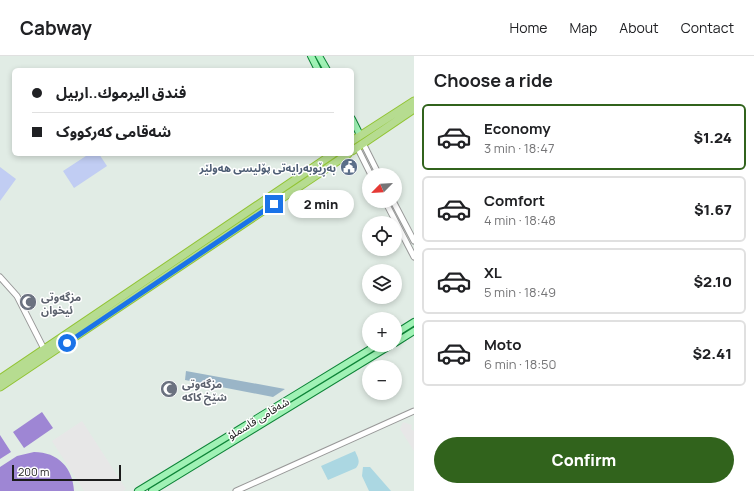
<!DOCTYPE html>
<html lang="en">
<head>
<meta charset="utf-8">
<style>
  body { margin:0; font-family:Manrope,"Noto Sans Arabic",sans-serif; background:#f2f2f2; color:#202124; height:100vh; display:flex; flex-direction:column; font-size:15px; white-space:nowrap }
  * { box-sizing:border-box; margin:0 }
  p { font-size:13px; color:#757577 }
  .icon { flex:none; width:22px; height:22px; fill:none; stroke:currentColor; stroke-width:2; stroke-linecap:round; stroke-linejoin:round }
  .map { position:relative; flex:1; overflow:hidden }
  .details { display:flex; flex-direction:column; background:#fff; width:340px }
  .details>* { flex:none }
  .hud { position:absolute; left:12px; top:12px; width:342px; height:88px; border-radius:6px; box-shadow:0 2px 6px #0003; display:grid; align-content:center; height:88px; padding:0 20px; background:#fff }
  .needle { width:26px; rotate:246deg }
  .controls { position:absolute; left:362px; top:112px; display:grid; gap:8px }
  .controls a { display:grid; place-items:center; width:40px; height:40px; border-radius:50%; background:#fff; box-shadow:0 2px 6px #0003; font-size:20px }
  .scale { position:absolute; left:12px; bottom:10px; width:109px; box-sizing:border-box; padding-left:4px; border:2px solid #1b1b1b; border-top:0; font-size:11px; line-height:14px; white-space:nowrap; color:#1b1b1b; -webkit-text-stroke:3px #fff; paint-order:stroke }
  .end { position:absolute; width:18px; height:18px; margin:-9px; border:5px solid #1a73e8; background:#fff; box-shadow:0 0 0 2px #fff }
  .from { border-radius:50% }
  .bubble { position:absolute; height:28px; border-radius:14px; background:#fff; box-shadow:0 2px 6px #0003; font-size:13px; font-weight:800; line-height:28px; text-align:center }
  .hud b { display:flex; align-items:center; gap:14px; height:38px; font-size:15px }
  .hud b+b { border-top:1px solid #e0e0e0 }
  .hud i { width:10px; height:10px; background:#202124 }
  ul { padding:0; list-style:none }
  li { display:flex; align-items:center; gap:12px; height:66px; margin:0 8px 6px; padding:0 12px; border:2px solid #e0e0e0; border-radius:6px }
  li div { flex:1 }
  li b { display:block; font-size:15px }
  li em { font-style:normal; font-weight:800 }
  li.on { border-color:#31631c }
  li>.icon { width:36px; height:36px; stroke-width:1.5 }
  h2 { padding:0 20px; font-size:18px; line-height:48px }
  .cta { display:flex; gap:8px; margin-top:auto; padding:8px 20px }
  .cta a { flex:1; height:46px; border-radius:24px; background:#31631c; color:#fff; font-size:16px; font-weight:800; line-height:46px; text-align:center }
  header { display:flex; align-items:center; gap:24px; box-sizing:border-box; height:56px; padding:0 20px; background:#fff; border-bottom:1px solid #e0e0e0 }
  header strong { font-size:19px }
  nav { display:flex; gap:22px; margin-inline-start:auto; font-size:14px }
  main { display:flex; flex:1; min-height:0 }
  .map>svg:first-child { display:block }
  .grass { fill:#abd7e2 }
  .forest { fill:#9ab5c7 }
  .park { fill:#c1cdf3 }
  .pitch { fill:#9e86d4 }
  .parking { fill:#e7e7e7 }
  .lines { fill:none; stroke-linecap:round; stroke-linejoin:round }
  .minor-casing { stroke:#989898; stroke-width:7 }
  .major-casing { stroke:#0e8438; stroke-width:8 }
  .highway-casing { stroke:#92c434; stroke-width:9 }
  .minor { stroke:#fff; stroke-width:5 }
  .major { stroke:#a0f2b5; stroke-width:6 }
  .highway { stroke:#b6dc90; stroke-width:7 }
  .route { stroke:#1a73e8; stroke-width:5 }
  .labels { text-anchor:middle; dominant-baseline:central; stroke-width:3; stroke-linejoin:round; paint-order:stroke }
  .service-label { font-size:11px; font-weight:bold; fill:#4e5e75; stroke:#fff; text-anchor:end }
  .worship-label { font-size:11px; font-weight:bold; fill:#5b616d; stroke:#fff; text-anchor:start }
  .street-label { font-size:11px; fill:#1b1b1b; stroke:#fff }
</style>
</head>
<body>
<header>
<strong>Cabway</strong>
<nav><a>Home</a><a>Map</a><a>About</a><a>Contact</a></nav>
</header>
<main>
<div class="map">
<svg width="414" height="435" viewBox="0 0 414 435">
  <rect width="100%" height="100%" fill="#e1ece5"/>
  <!-- grass -->
  <path class="grass" d="M355 395C358 402 361 406 356 412L328 424 321 410Z
    M363 411H370L391 435H369L362 420Z"/>
  <!-- forest -->
  <path class="forest" d="M186 315 285 333 273 341 185 324Z"/>
  <!-- park -->
  <path class="park" d="M89 98H99L107 110 74 132 63 115Z
    M0 111 16 123 0 145Z"/>
  <!-- pitch -->
  <path class="pitch" d="M42 356 53 372 24 392 13 376Z
    M0 379 11 396 0 403Z
    M34 396C58 396 73 412 74 435H0V411L17 400Z"/>
  <!-- parking -->
  <path class="parking" d="M82 365 126 433 123 435H84L52 385Z
    M403 366 412 369 411 373 414 375V395L400 373Z"/>
  <g class="lines">
    <defs>
      <path id="minor" d="M363 87 379 119
        M357 91 371 119
        M385 145 414 201
        M393 145 414 185
        M0 221 17 240 44 293
        M236 435 414 355"/>
      <path id="major" d="M311 0 318 14
        M319 0 327 14
        M352 63 360 79
        M395 278 414 266
        M395 287 414 275
        M138 435 377 289
        M152 435 391 289"/>
      <path id="highway" d="M352 85 414 45
        M352 95 414 53
        M0 323 333 98
        M0 331 348 98"/>
    </defs>
    <!-- minor casing -->
    <use href="#minor" class="minor-casing"/>
    <!-- major casing -->
    <use href="#major" class="major-casing"/>
    <!-- highway casing -->
    <use href="#highway" class="highway-casing"/>
    <!-- minor -->
    <use href="#minor" class="minor"/>
    <!-- major -->
    <use href="#major" class="major"/>
    <!-- highway -->
    <use href="#highway" class="highway"/>
  </g>
  <g class="lines">
    <!-- route -->
    <path class="route" d="M67 287 274 148"/>
  </g>
  <!-- icons -->
  <defs>
    <symbol id="civic-disc" viewBox="-11 -11 22 22"><circle r="9.5" fill="#5c6f8a" stroke="#fff"/><path d="M-.6-6.5H3V-4.5H.6V-3L4-1V1h2V6H-6V1h2V-1L-.6-3ZM-1.2 2.5V6h2.4V2.5Z" fill="#fff"/></symbol>
    <symbol id="mosque-disc" viewBox="-11 -11 22 22"><circle r="9.5" fill="#6b7280" stroke="#fff"/><path d="M3.5-4.9A6 6 0 1 0 3.5 4.9A5 5 0 1 1 3.5-4.9Z" fill="#fff"/></symbol>
  </defs>
  <g fill-rule="evenodd">
    <use href="#civic-disc" x="339" y="101" width="20" height="20"/>
    <use href="#mosque-disc" x="18" y="236" width="20" height="20"/>
    <use href="#mosque-disc" x="159" y="323" width="20" height="20"/>
  </g>
  <g class="labels">
    <!-- service labels -->
    <g class="service-label">
      <text x="336" y="111">بەڕێوبەرایەتی پۆلیسی هەولێر</text>
    </g>
    <!-- worship labels -->
    <g class="worship-label">
      <text x="41" y="240">مزگەوتی<tspan x="41" dy="13">ئیخوان</tspan></text>
      <text x="182" y="327">مزگه‌وتی<tspan x="182" dy="13">شێخ كاكه</tspan></text>
    </g>
    <!-- street labels -->
    <g class="street-label">
      <text transform="translate(258 362) rotate(-31)">شەقامی قاسملۆ</text>
    </g>
  </g>
</svg>
<div class="controls">
<a><svg class="needle" viewBox="-14 -14 28 28"><path d="M0-13l5 13h-10z" fill="#e53935"/><path d="M0 13l5-13h-10z" fill="#757577"/></svg></a>
<a><svg class="icon" aria-label="locate" viewBox="0 0 24 24"><circle cx="12" cy="12" r="6"/><path d="M12 2v4M12 18v4M2 12h4M18 12h4"/></svg></a>
<a><svg class="icon" aria-label="layers" viewBox="0 0 24 24"><path d="M12 4l9 5-9 5-9-5zM3 14l9 5 9-5"/></svg></a>
<a>+</a>
<a>−</a>
</div>
<div class="scale">200 m</div>
<i class="end from" style="left:67px;top:287px"></i>
<i class="end" style="left:274px;top:148px"></i>
<div class="bubble" style="left:288px;top:134px;width:66px">2 min</div>
<div class="hud">
<b><i class="from"></i>فندق اليرموك..اربيل</b>
<b><i></i>شەقامی کەرکووک</b>
</div>
</div>
<section class="details">
<h2>Choose a ride</h2>
<ul>
<li class="on"><svg class="icon" aria-label="car" viewBox="0 0 24 24"><path d="M5 17H2v-5l4-1 3-4h7l3 4 3 1v5h-3M9 17h6M6 11h13"/><circle cx="7" cy="17" r="2"/><circle cx="17" cy="17" r="2"/></svg><div><b>Economy</b><p>3 min · 18:47</p></div><em>$1.24</em></li>
<li><svg class="icon" aria-label="car" viewBox="0 0 24 24"><path d="M5 17H2v-5l4-1 3-4h7l3 4 3 1v5h-3M9 17h6M6 11h13"/><circle cx="7" cy="17" r="2"/><circle cx="17" cy="17" r="2"/></svg><div><b>Comfort</b><p>4 min · 18:48</p></div><em>$1.67</em></li>
<li><svg class="icon" aria-label="car" viewBox="0 0 24 24"><path d="M5 17H2v-5l4-1 3-4h7l3 4 3 1v5h-3M9 17h6M6 11h13"/><circle cx="7" cy="17" r="2"/><circle cx="17" cy="17" r="2"/></svg><div><b>XL</b><p>5 min · 18:49</p></div><em>$2.10</em></li>
<li><svg class="icon" aria-label="car" viewBox="0 0 24 24"><path d="M5 17H2v-5l4-1 3-4h7l3 4 3 1v5h-3M9 17h6M6 11h13"/><circle cx="7" cy="17" r="2"/><circle cx="17" cy="17" r="2"/></svg><div><b>Moto</b><p>6 min · 18:50</p></div><em>$2.41</em></li>
</ul>
<div class="cta"><a>Confirm</a></div>
</section>
</main>
</body>
</html>
